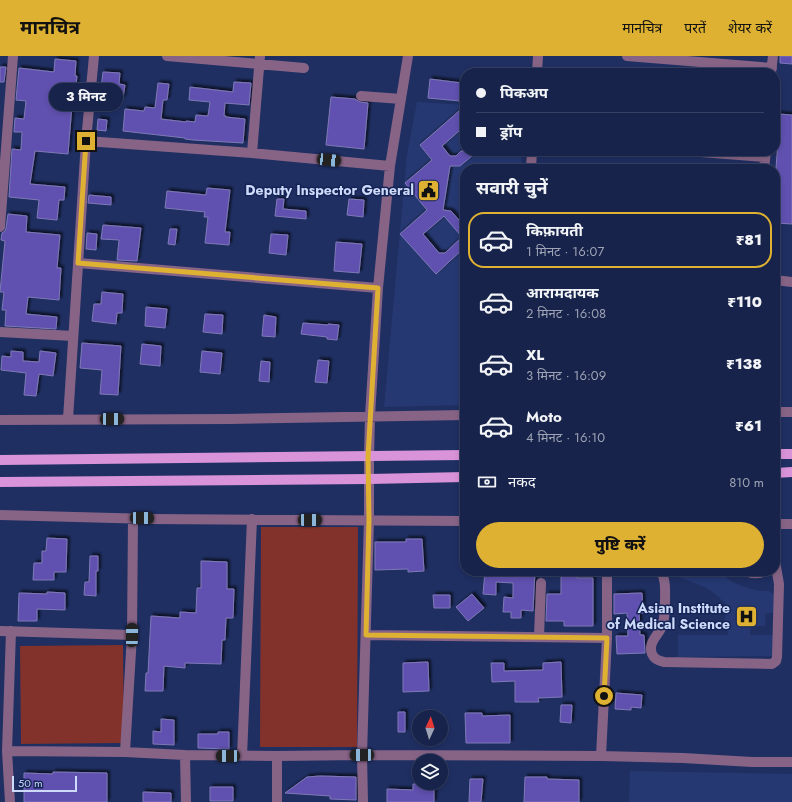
<!DOCTYPE html>
<html lang="hi">
<head>
<meta charset="utf-8">
<style>
  body { margin:0; font-family:Jost,"Noto Sans Devanagari",sans-serif; background:#202b51; color:#f1f3f6; height:100vh; display:flex; flex-direction:column; font-size:15px; white-space:nowrap }
  * { box-sizing:border-box; margin:0 }
  p { font-size:13px; color:#9ea4b5 }
  .icon { flex:none; width:22px; height:22px; fill:none; stroke:currentColor; stroke-width:2; stroke-linecap:round; stroke-linejoin:round }
  .map { position:relative; flex:1; overflow:hidden }
  .side { position:absolute; left:460px; top:108px; width:320px; height:412px; display:flex; flex-direction:column; background:#17234a; border-radius:16px; box-shadow:0 2px 6px #0003,0 0 0 1px #364062 }
  .side>* { flex:none }
  .top-card { position:absolute; left:460px; top:12px; width:320px; height:88px; border-radius:16px; box-shadow:0 2px 6px #0003,0 0 0 1px #364062; display:grid; align-content:center; height:88px; padding:0 16px; background:#17234a }
  .needle { width:26px; rotate:4deg }
  .tools { position:absolute; left:412px; top:654px; display:grid; gap:8px }
  .tools a { display:grid; place-items:center; width:36px; height:36px; border-radius:50%; background:#17234a; box-shadow:0 2px 6px #0003,0 0 0 1px #364062; font-size:20px }
  .scale { position:absolute; left:12px; bottom:10px; width:65px; box-sizing:border-box; padding-left:4px; border:2px solid #cddafa; border-top:0; font-size:11px; line-height:14px; white-space:nowrap; color:#cddafa; -webkit-text-stroke:3px #152456; paint-order:stroke }
  .end { position:absolute; width:18px; height:18px; margin:-9px; border:5px solid #deb133; background:#111; box-shadow:0 0 0 2px #111 }
  .from { border-radius:50% }
  .bubble { position:absolute; height:28px; border-radius:14px; background:#17234a; box-shadow:0 2px 6px #0003,0 0 0 1px #364062; font-size:13px; font-weight:800; line-height:28px; text-align:center }
  .car { position:absolute; width:12px; height:24px; margin:-12px -6px; border-radius:5px; box-shadow:0 0 3px 1px #0007; background:linear-gradient(#222 24%,#8ab4d8 0 40%,#222 0 76%,#8ab4d8 0 86%,#222 0) }
  .top-card b { display:flex; align-items:center; gap:14px; height:38px; font-size:15px }
  .top-card b+b { border-top:1px solid #364062 }
  .top-card i { width:10px; height:10px; background:#f1f3f6 }
  ul { padding:0; list-style:none }
  li { display:flex; align-items:center; gap:12px; height:56px; margin:0 8px 6px; padding:0 8px; border:2px solid transparent; border-radius:16px }
  li div { flex:1 }
  li b { display:block; font-size:15px }
  li em { font-style:normal; font-weight:800 }
  li.current { border-color:#deb133 }
  li>.icon { width:36px; height:36px; stroke-width:1.5 }
  h2 { padding:0 16px; font-size:18px; line-height:48px }
  .pay { display:flex; align-items:center; gap:10px; height:44px; padding:0 16px; font-size:15px }
  .pay p { margin-inline-start:auto }
  .button { display:flex; gap:8px; margin-top:auto; padding:8px 16px }
  .button a { flex:1; height:46px; border-radius:24px; background:#deb133; color:#111; font-size:16px; font-weight:800; line-height:46px; text-align:center }
  header { display:flex; align-items:center; gap:24px; box-sizing:border-box; height:56px; padding:0 20px; background:#deb133; color:#111 }
  header strong { font-size:19px }
  nav { display:flex; gap:22px; margin-inline-start:auto; font-size:14px }
  .map>svg:first-child { display:block }
  .built { fill:#253871 }
  .green { fill:#82322b }
  .building { fill:#6151b0; stroke:#7e79b6; fill-rule:evenodd; filter:url(#shadow) }
  .lines { fill:none; stroke-linecap:round; stroke-linejoin:round }
  .minor { stroke:#876486; stroke-width:10 }
  .major { stroke:#d993d8; stroke-width:10 }
  .route { stroke:#deb133; stroke-width:5 }
  .labels { text-anchor:middle; dominant-baseline:central; stroke-width:3; stroke-linejoin:round; paint-order:stroke }
  .poi-label { font-size:14px; font-weight:bold; fill:#cddafa; stroke:#152456; text-anchor:end }
</style>
</head>
<body>
<header>
<strong>मानचित्र</strong>
<nav><a>मानचित्र</a><a>परतें</a><a>शेयर करें</a></nav>
</header>
<div class="map">
<svg width="792" height="746" viewBox="0 0 792 746">
  <defs>
    <filter id="shadow"><feDropShadow dx="2.5" dy="-2.5" stdDeviation="1" flood-color="#0009"/></filter>
  </defs>
  <rect width="100%" height="100%" fill="#1f2f62"/>
  <!-- built -->
  <path class="built" d="M417 46 465 49V95H522L521 113H465V349L384 351 407 99Z
    M663 515H717L734 527 748 532 760 535H769L775 539 776 552 773 557H766L765 570H751L750 579H775V600L678 601V579H728L725 563 726 548 716 539 707 532Z
    M630 715 792 718V746H629Z"/>
  <!-- green -->
  <path class="green" d="M261 471H358L357 691H260Z
    M123 589 124 687 21 688 20 590Z"/>
  <!-- building -->
  <path class="building" d="M780 0H792V8L780 7Z
    M55 3 76 5 75 20H77L75 39H76L75 50 72 49 68 98 35 95 30 128 65 131 64 144H59L57 164 37 162 39 144 9 141 12 93 21 94 22 76H14L15 62 24 63 26 45 16 44 19 12 54 16Z
    M0 11H6L4 26H0Z
    M103 16 120 17 119 28 125 29 123 42 100 40Z
    M430 23 462 27 460 45 428 42Z
    M234 26 251 27 249 49 225 47 224 60H226V61L245 63 243 87 193 84 185 83V82L123 75 125 53 144 55 145 51 155 52 158 27 169 28 167 44H163L161 63 186 66V65L195 66 196 59 208 60 210 46 189 44 190 31 233 36Z
    M331 41 355 43 360 46 368 47 364 93 326 89Z
    M459 55 465 61V75H459L442 90 450 100H456L461 95H478L460 110H450L443 154 451 155 465 171V191L436 218 400 178 427 154 405 127 432 104 420 89ZM444 160 462 181 445 197H439L423 178Z
    M778 58 792 59V168L776 167 779 125H775L778 86 776 85Z
    M98 63 107 64 106 75 97 74Z
    M207 132 230 134 225 176H230L229 189 205 187 208 161H204L205 156 165 152 167 135 206 139Z
    M89 139 111 141V149L88 147Z
    M277 143H284L283 153 306 155V163L275 160Z
    M349 143 364 144 363 161 347 159Z
    M8 158 27 160 26 176 60 179 57 212H61L59 244 28 241 26 258 57 261 56 273 5 270 6 254H2L4 236H0L5 185 1 184 2 177 5 175 6 172Z
    M103 169 141 172 137 205 117 204 119 184 101 183Z
    M170 173H177L175 189 168 188Z
    M87 177 97 178 96 194 86 193Z
    M271 178 288 179 286 199 269 197Z
    M336 186 362 188 359 217 334 215Z
    M102 236 123 238 122 257H117L116 268 92 265 94 248H101Z
    M146 251 167 253 165 272 145 270Z
    M205 258 223 259 222 278 203 276Z
    M264 259 276 261 275 281 262 280Z
    M303 267 328 269V268L339 269 337 284 327 283V281L301 278Z
    M82 287 121 290 118 339 100 338 102 314 80 312Z
    M142 288 161 290 160 310 140 308Z
    M11 295 23 296V305L39 306 40 295 56 297 53 320 39 318 36 340 24 339 26 317 1 314 2 300 11 301Z
    M202 295 222 297 220 318 200 316Z
    M318 304 329 305 327 327 315 326Z
    M261 305 270 306 269 326 259 325Z
    M47 482 67 483 66 516H54V524H33L34 507H42V495H46Z
    M406 483H422L424 515 408 516V513L375 514V486H406Z
    M90 500H98V515H96V540L84 539 85 526H89Z
    M201 505 227 506V533H234L233 562H226L225 584H222L221 608 185 607V612L164 610 163 635H145L146 617H148L151 560 180 562V556L196 557 197 532H201Z
    M485 515H535L533 555 521 554V562H511V556H503L504 541 513 542V527L496 526V539L483 538Z
    M561 515H577V522H593V570H564V565H546L547 538H561Z
    M47 536 65 537V554L37 553V565H18L19 537 47 538Z
    M642 537 643 557H639L640 579H644L645 597 617 598 616 580H628L627 557 614 558V538Z
    M472 538 484 552 468 565 456 551Z
    M433 539H450V552H434Z
    M428 606 429 635 403 636V607Z
    M561 606 562 641 538 642 539 646H515V625L492 626 491 607H504V615L543 614V607Z
    M616 637 642 639 641 652 631 651V654L615 653Z
    M561 649H572L571 667 560 666Z
    M398 656H405V676H398Z
    M465 657H482V660L510 659V687H466Z
    M161 663 174 664V689L153 688V675L161 676Z
    M218 676H229V693L198 692V678H218Z
    M53 716 107 717V746H24V717L53 718Z
    M320 720 356 721V744L330 743V740L285 737 307 721Z
    M525 721H547V723L579 724V746H524Z
    M470 723H483L481 746H469Z
    M413 728H434V746H387V733L413 734Z
    M210 731H233V745H210Z
    M143 736 171 737V746H143Z"/>
  <g class="lines">
    <!-- minor -->
    <path class="minor" d="M167 0 304 12
      M627 0 772 12
      M537 17 538 0
      M771 17 773 0
      M361 40 401 43
      M86 85 252 97 390 110
      M688 95 765 101
      M252 97 260 0
      M531 113 532 95
      M764 113 766 95
      M0 171 13 0
      M78 207 378 232
      M775 224 792 226
      M0 276 73 280
      M775 356H792
      M68 363 86 85 94 0
      M0 364 231 363 465 359
      M0 459 151 463 465 465
      M775 468H792
      M661 515C662 518 664 521 664 524 666 530 665 561 663 567 661 578 647 585 652 598 654 603 659 605 664 606L772 608 776 605 777 601 779 528 775 505V495
      M745 515C752 518 759 518 766 515
      M0 575 132 579
      M366 579 607 582
      M539 581 541 527
      M7 695 125 696 185 699 277 700 362 699 601 700 683 702 752 706H792
      M125 696 132 579 133 462
      M185 699 186 746
      M242 700 252 463
      M277 700V746
      M601 700 607 582V515
      M10 746 7 695 11 575
      M363 746 362 699 369 464V401L370 360 378 232 390 110 408 0"/>
    <!-- major -->
    <path class="major" d="M775 398H792
      M0 404 465 399
      M775 417 792 416
      M0 426 369 423 465 421"/>
  </g>
  <g class="lines">
    <!-- route -->
    <path class="route" d="M86 85 78 207 378 232 368 401 369 464 366 579 607 582 604 640"/>
  </g>
  <!-- icons -->
  <defs>
    <symbol id="civic-square" viewBox="-11 -11 22 22"><rect x="-9" y="-9" width="18" height="18" rx="4" fill="#deb133" stroke="#152456"/><path d="M-.6-6.5H3V-4.5H.6V-3L4-1V1h2V6H-6V1h2V-1L-.6-3ZM-1.2 2.5V6h2.4V2.5Z" fill="#111"/></symbol>
    <symbol id="hospital-square" viewBox="-11 -11 22 22"><rect x="-9" y="-9" width="18" height="18" rx="4" fill="#deb133" stroke="#152456"/><path d="M-5-5h3v3.5h4V-5h3V5h-3V1.5h-4V5h-3Z" fill="#111"/></symbol>
  </defs>
  <g fill-rule="evenodd">
    <use href="#civic-square" x="416" y="122" width="25" height="25"/>
    <use href="#hospital-square" x="734" y="548" width="25" height="25"/>
  </g>
  <g class="labels">
    <!-- poi labels -->
    <g class="poi-label">
      <text x="414" y="134">Deputy Inspector General</text>
      <text x="730" y="552">Asian Institute<tspan x="730" dy="16">of Medical Science</tspan></text>
    </g>
  </g>
</svg>
<div class="tools">
<a><svg class="needle" viewBox="-14 -14 28 28"><path d="M0-13l5 13h-10z" fill="#e53935"/><path d="M0 13l5-13h-10z" fill="#9ea4b5"/></svg></a>
<a><svg class="icon" aria-label="layers" viewBox="0 0 24 24"><path d="M12 4l9 5-9 5-9-5zM3 14l9 5 9-5"/></svg></a>
</div>
<div class="scale">50 m</div>
<i class="end from" style="left:604px;top:640px"></i>
<i class="end" style="left:86px;top:85px"></i>
<div class="bubble" style="left:49px;top:27px;width:74px">3 मिनट</div>
<i class="car" style="left:329px;top:104px;rotate:96deg"></i>
<i class="car" style="left:112px;top:363px;rotate:90deg"></i>
<i class="car" style="left:142px;top:462px;rotate:91deg"></i>
<i class="car" style="left:310px;top:464px;rotate:90deg"></i>
<i class="car" style="left:132px;top:579px;rotate:1deg"></i>
<i class="car" style="left:362px;top:699px;rotate:270deg"></i>
<i class="car" style="left:228px;top:700px;rotate:270deg"></i>
<div class="top-card">
<b><i class="from"></i>पिकअप</b>
<b><i></i>ड्रॉप</b>
</div>
<section class="side">
<h2>सवारी चुनें</h2>
<ul>
<li class="current"><svg class="icon" aria-label="car" viewBox="0 0 24 24"><path d="M5 17H2v-5l4-1 3-4h7l3 4 3 1v5h-3M9 17h6M6 11h13"/><circle cx="7" cy="17" r="2"/><circle cx="17" cy="17" r="2"/></svg><div><b>किफ़ायती</b><p>1 मिनट · 16:07</p></div><em>₹81</em></li>
<li><svg class="icon" aria-label="car" viewBox="0 0 24 24"><path d="M5 17H2v-5l4-1 3-4h7l3 4 3 1v5h-3M9 17h6M6 11h13"/><circle cx="7" cy="17" r="2"/><circle cx="17" cy="17" r="2"/></svg><div><b>आरामदायक</b><p>2 मिनट · 16:08</p></div><em>₹110</em></li>
<li><svg class="icon" aria-label="car" viewBox="0 0 24 24"><path d="M5 17H2v-5l4-1 3-4h7l3 4 3 1v5h-3M9 17h6M6 11h13"/><circle cx="7" cy="17" r="2"/><circle cx="17" cy="17" r="2"/></svg><div><b>XL</b><p>3 मिनट · 16:09</p></div><em>₹138</em></li>
<li><svg class="icon" aria-label="car" viewBox="0 0 24 24"><path d="M5 17H2v-5l4-1 3-4h7l3 4 3 1v5h-3M9 17h6M6 11h13"/><circle cx="7" cy="17" r="2"/><circle cx="17" cy="17" r="2"/></svg><div><b>Moto</b><p>4 मिनट · 16:10</p></div><em>₹61</em></li>
</ul>
<div class="pay"><svg class="icon" aria-label="cash" viewBox="0 0 24 24"><path d="M3 7h18v10H3z"/><circle cx="12" cy="12" r="2"/></svg>नकद<p>810 m</p></div>
<div class="button"><a>पुष्टि करें</a></div>
</section>
</div>
</body>
</html>
